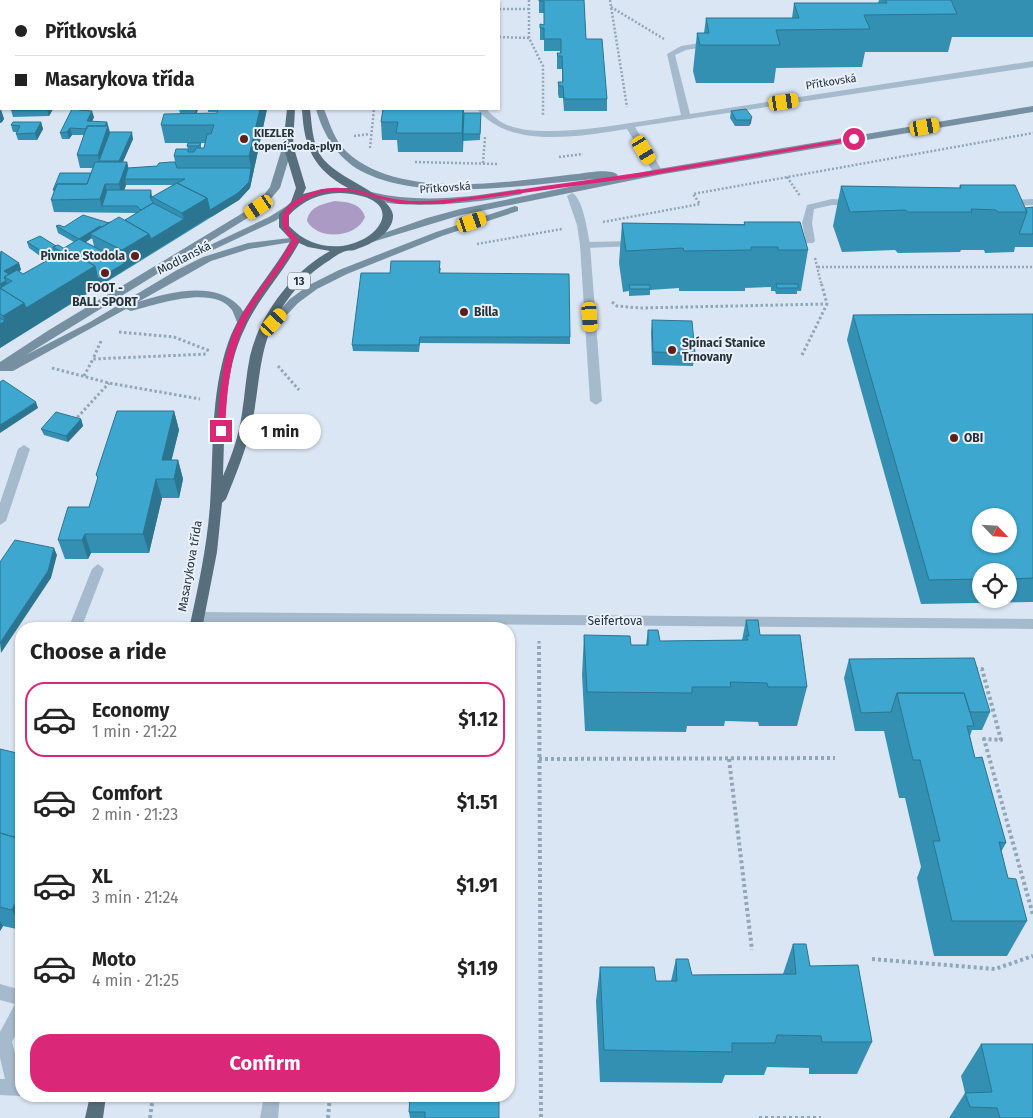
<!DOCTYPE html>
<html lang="en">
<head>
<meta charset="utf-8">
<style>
  body { margin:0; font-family:"Fira Sans",sans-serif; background:#f2f2f2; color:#222; height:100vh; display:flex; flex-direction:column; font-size:19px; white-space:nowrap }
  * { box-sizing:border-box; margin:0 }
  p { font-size:16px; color:#767676 }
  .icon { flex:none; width:28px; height:28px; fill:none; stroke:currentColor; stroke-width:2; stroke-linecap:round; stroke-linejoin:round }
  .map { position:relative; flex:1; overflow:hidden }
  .sheet { position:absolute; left:15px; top:622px; width:500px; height:480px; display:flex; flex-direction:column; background:#fff; border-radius:20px; box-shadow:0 1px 4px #0004 }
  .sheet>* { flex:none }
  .hud { position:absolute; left:0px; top:0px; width:500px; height:110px; box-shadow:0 1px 4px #0004; display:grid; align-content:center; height:110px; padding:0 15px; background:#fff }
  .needle { width:32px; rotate:115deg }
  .tools { position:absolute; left:972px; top:508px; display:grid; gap:10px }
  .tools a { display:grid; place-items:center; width:45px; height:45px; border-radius:50%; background:#fff; box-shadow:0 1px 4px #0004; font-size:25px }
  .end { position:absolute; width:22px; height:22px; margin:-11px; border:6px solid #db2777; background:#fff; box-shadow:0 0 0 2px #fff }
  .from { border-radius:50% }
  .bubble { position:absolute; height:35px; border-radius:18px; background:#fff; box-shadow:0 1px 4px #0004; font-size:16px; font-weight:700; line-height:35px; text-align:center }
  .car { position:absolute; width:15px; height:30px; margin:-15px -8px; border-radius:6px; box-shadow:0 0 4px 1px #0007; background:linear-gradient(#f5c518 24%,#345 0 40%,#f5c518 0 76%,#345 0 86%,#f5c518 0) }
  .hud b { display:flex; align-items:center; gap:18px; height:48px; font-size:19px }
  .hud b+b { border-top:1px solid #e0e0e0 }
  .hud i { width:12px; height:12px; background:#222 }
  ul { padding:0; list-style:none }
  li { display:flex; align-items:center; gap:15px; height:75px; margin:0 10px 8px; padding:0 5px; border:2px solid transparent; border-radius:20px }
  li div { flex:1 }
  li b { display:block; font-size:19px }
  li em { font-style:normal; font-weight:700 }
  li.current { border-color:#db2777 }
  li>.icon { width:45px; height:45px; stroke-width:1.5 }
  h2 { padding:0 15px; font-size:22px; line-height:60px }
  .cta { display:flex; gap:10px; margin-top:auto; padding:10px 15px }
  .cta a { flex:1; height:58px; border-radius:20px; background:#db2777; color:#fff; font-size:20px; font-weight:700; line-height:58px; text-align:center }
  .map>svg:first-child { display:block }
  .green { fill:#aa9ac4 }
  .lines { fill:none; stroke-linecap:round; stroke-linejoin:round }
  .path-far2 { stroke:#90a6b9; stroke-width:2.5; stroke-dasharray:2 2; stroke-linecap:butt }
  .path-far1 { stroke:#90a6b9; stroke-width:3; stroke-dasharray:2.5 2.5; stroke-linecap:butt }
  .path { stroke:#90a6b9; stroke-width:4; stroke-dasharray:3 3; stroke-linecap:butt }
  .lane { fill:#a6bacd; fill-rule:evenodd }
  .street { fill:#a6bacd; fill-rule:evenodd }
  .secondary { fill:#7790a1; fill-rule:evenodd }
  .primary { fill:#576e7c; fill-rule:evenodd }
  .wall { fill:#3490b2; fill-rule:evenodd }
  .shaded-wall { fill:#2b7591 }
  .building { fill:#3da7cf; stroke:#2b7591; fill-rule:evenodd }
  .route { fill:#db2777 }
  .poi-dot { fill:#5e2019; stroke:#e8f0fb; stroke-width:2 }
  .labels { text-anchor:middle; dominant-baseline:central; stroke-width:4; stroke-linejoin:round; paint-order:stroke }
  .far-street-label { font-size:11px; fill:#273238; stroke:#e8f0fb }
  .far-poi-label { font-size:11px; font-weight:bold; fill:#273238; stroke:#e8f0fb; text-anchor:start }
  .shield { fill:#e8f0fb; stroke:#616b72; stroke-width:1 }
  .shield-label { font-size:11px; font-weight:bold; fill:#273238 }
  .poi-label { font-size:12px; font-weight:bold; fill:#273238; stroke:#e8f0fb; text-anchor:start }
  .street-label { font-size:12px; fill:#273238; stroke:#e8f0fb }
</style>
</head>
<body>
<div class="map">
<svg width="1033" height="1118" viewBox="0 0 1033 1118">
  <rect width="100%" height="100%" fill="#dbe6f4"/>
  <!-- green -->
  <path class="green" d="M335 201C347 202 361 203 365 217 357 238 318 241 307 221 309 207 322 204 335 201Z"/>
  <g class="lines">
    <!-- path-far2 -->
    <path class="path-far2" d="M529 0V38L543 66V116
      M610 0 627 107
      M611 7 664 39
      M499 9H530
      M499 37 529 38
      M354 136 370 134
      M370 148 374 109
      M559 157 583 154
      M415 162 498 164
      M483 163 485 137
      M787 177 800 196
      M603 222 700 204 693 194 1033 133
      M477 244 562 229
      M815 258 821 283
      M818 267H1033"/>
    <!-- path-far1 -->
    <path class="path-far1" d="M612 302 617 306 640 308 827 304 821 282
      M119 332 174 337 210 351
      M101 341 93 359 208 354
      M802 355 827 304
      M278 366 299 390
      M52 368 109 383 200 399
      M84 376 93 359
      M74 421 109 383
      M539 641V647"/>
    <!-- path -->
    <path class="path" d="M539 646 541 1118
      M975 669H982L1001 740 984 739 1033 915
      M539 759 835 758
      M729 759 752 950
      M872 959 995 969 1033 956
      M150 1118 153 1096
      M328 1118 330 1096
      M759 1118H821"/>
    <!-- lane -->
    <path class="lane" d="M572 193C583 197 588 234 590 245L602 401 596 405 590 401 580 245 577 225 567 196Z
      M24 445 30 449 6 521 0 525V503L18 449Z
      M98 564 104 569 81 629H68L92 569Z
      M0 984 21 990V1024L12 1042 21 1076V1096L0 1095V1079H5L0 1058V1032L15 1004 0 1000Z"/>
    <!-- street -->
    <path class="street" d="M474 0H482V1H474Z
      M713 41 717 43 716 45 686 50 675 55 690 114 1033 61V67L635 127 663 172 658 175 653 172 627 129C581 136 510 150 477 109H486C493 116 500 123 510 126 549 140 639 121 681 115L667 54 681 46Z
      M832 199 853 200 858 203 853 206 832 205 814 209 812 223 815 241 813 243 786 244V240L805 238 802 223 807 205Z
      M1033 199V205L1006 206 1001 203 1006 200Z
      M635 241 639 242V246L585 248 580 245 585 242Z
      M198 612 1033 619V629L198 622 193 621 192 617 193 613Z
      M264 1096H280L278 1118H260Z"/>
    <!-- secondary -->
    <path class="secondary" d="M1033 106V112L658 175 461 215 369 243 364 240 427 218 460 209 658 169Z
      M316 109H324C329 121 333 136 342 147 393 203 510 181 577 174 587 173 610 168 618 175L613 178C541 181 427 206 361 171 337 158 323 134 316 109Z
      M288 142 293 145 280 188 262 209 26 355 90 322 177 270 203 257 248 243 298 237V241L249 249 211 261 138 302C167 293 213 280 238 305 243 309 245 316 247 322L246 324H238C236 320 234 314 232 310 213 284 156 305 131 311L126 309 13 371H0V362L49 330 256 205 270 187 283 145Z
      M519 189 522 190V194C493 201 389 214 366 195L371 192C421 204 469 197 519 189Z
      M290 204 295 207 293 209 275 221 200 256 196 257 191 254 269 217Z
      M515 206 518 207V211L442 236 347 274 317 289 298 303 269 334H261L260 332 290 299 309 285 339 270 436 232Z"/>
    <!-- primary -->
    <path class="primary" d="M287 109H295L293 145 306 188 303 194 322 189 348 188C313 169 304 147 302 109H310C312 125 312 142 321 156 336 179 391 194 393 215 394 232 371 245 357 249 354 251 350 250 346 251 341 252 334 257 330 260 315 269 301 282 291 295 257 338 262 374 252 424 246 450 236 474 226 499L222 503 217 552 202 629H189C198 588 207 547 210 505 214 451 210 395 228 343 241 305 272 275 291 240L279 227V214L291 202 296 188 283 145ZM339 193C438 197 345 285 289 226V215C304 200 318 194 339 193ZM299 243 308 247 330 251C292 272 260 314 250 356 246 375 245 394 242 413 239 435 232 455 223 476 225 427 223 372 245 328 259 297 283 273 299 243Z
      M90 1096H106L103 1118H85Z"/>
  </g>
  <!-- wall -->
  <path class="wall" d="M539 0H584L586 39 607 99V111H564L563 98H559L558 94V82H562V69H557V53H560V51H544V40H540V24L544 25V13H539Z
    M879 0H1033V37H952L948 52H865L862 67 776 68 774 83H696L693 71 697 33H704L706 18H792L794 3H878Z
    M1 9V58H0V12Z
    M0 60H1V109H8V110H1L4 119 2 122 0 123Z
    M12 109H53L49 116 13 117 11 110Z
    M72 109H85L84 111 94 117 92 122H107L110 132 133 139 123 162H127L128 168 157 166 175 162 174 156 188 149 187 146 188 143H165L161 125 180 114 179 109H198L197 113H217V112H208V109H267L250 188 239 200 0 348V252L19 263 21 270 19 271 23 274 47 261 29 248 27 242 56 246 64 248 74 242 58 233 56 226 64 227 125 220 137 213 54 212 51 200 54 192 53 190 91 173 93 168H80L77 155 84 135H72L69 139H62L60 133ZM201 143H205L204 148H201ZM126 185H173L152 197V196L124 190ZM92 238 94 246 86 242Z
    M383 109H464V113L481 119 480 140 463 141V152H398L397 140H382L381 122Z
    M746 109 751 123 749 126H735L730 118 731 111Z
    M41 122 43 129 37 140H18L16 134 17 132H13L11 125Z
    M960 185 1025 208 1033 207V247H1015L1014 252 985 253 984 250H961L960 252 898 253 895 250 842 252 833 226 841 186 959 188Z
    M744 222 808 250 801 291H797V294H776L775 291H771V287L745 288V291H679V288L650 290V295L629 296V291L623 292 619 263 622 223 744 224Z
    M441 268 440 273 570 337V344L420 343 419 352 353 351 352 345 390 273Z
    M1033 314V602L921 604 847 340 853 315ZM981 571H1009V599H981Z
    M652 320 695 353 693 366 652 365 651 333Z
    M174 411 179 430 171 460H178L183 479 179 498H162L149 553H91L88 559H65L58 540 89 507 98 479 96 475Z
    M81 419 83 426 68 442 44 435 41 429Z
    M746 620 807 687 797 726H759L758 722 725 721 724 726H687L686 732 585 731 582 675 584 635 631 645H646L648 630 660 641 742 640Z
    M849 659 990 712 982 730H972L970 736 975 758 1006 843 1001 852 1008 878 1027 921 1007 956H934L917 878 921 867 905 798H899L884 731H855L844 678Z
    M0 749 21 754V930L3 926 0 931Z
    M793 944 872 1042 857 1074H809V1068L767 1067 764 1075H725L722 1083 600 1082 596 1001 600 967 656 981H671L676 959 692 975 783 974Z
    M981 1044 1033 1118H949L965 1093 961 1076Z
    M410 1096 499 1118H410L409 1112Z"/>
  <!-- shaded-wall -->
  <path class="shaded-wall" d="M108 0H116L115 1H108Z
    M0 107 4 119 2 122 0 123Z
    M48 109H53L49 116 47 110Z
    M195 109H198L196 115Z
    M260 109H267L250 188 239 200 211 217 210 210 251 168 249 156Z
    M463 109 464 119 463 152 462 133Z
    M92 111 94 117 89 128 87 121Z
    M752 117 751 123 749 126 750 120Z
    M41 122 43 129 37 140 35 133Z
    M107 122 111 139 99 161 98 155 103 129Z
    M70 128 72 135 69 139 67 132Z
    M132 132 133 139 120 168 119 161Z
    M127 162 130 174 125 179 126 185 122 197 119 184Z
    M105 184 109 197 102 206 103 212 100 199Z
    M151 190 152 196 151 203 150 197Z
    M207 198 211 216 100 285 98 279 125 263 122 250 149 234 184 219 182 213Z
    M100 226 102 232 90 234 92 238 81 245 79 239Z
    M19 263 21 270 6 277 4 271Z
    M95 266 100 285 0 348V324L5 321 3 316 24 303Z
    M6 281 8 288 2 291 0 284Z
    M36 402 38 408 0 433V425Z
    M174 411 179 430 167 479 162 460Z
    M81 419 83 426 68 442 66 436Z
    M178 460 183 479 179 498 174 479Z
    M156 479 162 498 149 553 143 534Z
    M85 534 91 553 88 559 82 540Z
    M54 548 57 555 51 578 1 653 0 643Z
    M21 892V927L12 910Z
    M0 921 3 926 0 931Z"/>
  <!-- building -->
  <path class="building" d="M6 0H48V1H5Z
    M52 0H108V1H52Z
    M131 0H159L158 1H131Z
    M249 0H285V1H249Z
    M398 0H439V1H397Z
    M539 0H584L586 39H602L607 99H564L563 86H559L558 82H563L562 56H558L557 53H561V39H544V28H540V24L544 25V1H539Z
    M885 0H951L957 14 864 15 870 29 776 30 780 45H700L697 33H709L706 18H799L794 3H887Z
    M1 9V40H0V12Z
    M0 60H1V78H0Z
    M12 109H48L47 110H11Z
    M72 109H80L79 110 92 111 87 121 107 122 105 126H87V129L70 128 67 132 60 133Z
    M218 109H260L249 156H174L176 149H188V152H194L196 148H204L207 134H211L214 125H161L164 114 217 113Z
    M383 109H463L462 133H396L398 122H381Z
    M746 109 752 117 750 120H736L731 111Z
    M464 113H481L480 134H463Z
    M13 122H41L35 133 16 134 20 126 11 125Z
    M87 126H108L98 155H77Z
    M110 132H132L119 161H99Z
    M188 143H201L199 146H187Z
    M95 162H127L119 184H105L100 199 51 200 57 184H87Z
    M171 162H175L177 168H251L249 182 238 193 210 210 207 198 177 183 185 179H125L128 168 157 166 159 163Z
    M60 173H91L87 184H57L55 189 53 190Z
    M177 183 207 198 182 213 152 197Z
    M960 185H1015L1027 212H998L996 210 971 209 972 212H908L905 210 850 212 841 186 961 188Z
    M107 190H151L150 197 153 203 141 210 137 206H102Z
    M153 203 184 219 151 239 149 234 125 220Z
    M1033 207V234H1019L1027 212 1025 208Z
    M83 215 109 223 102 227 100 226 79 239 56 226 59 225 64 227Z
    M119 217 149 234 122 250 90 234Z
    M744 222H800L808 250H778V247H751V250L684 251 683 248 626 251 622 223 745 225Z
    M40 236 56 246 53 247 56 256 52 258 27 242Z
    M79 239 125 263 98 279 95 266 64 248Z
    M58 245 95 266 26 308 24 303 0 288 12 281 4 277 10 274 17 270 23 274 62 252 53 247Z
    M1 251 19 263 4 271 9 274 4 277 6 281 0 284Z
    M391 261H440L439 273 569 274 570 337H420L419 345H352L361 273H390Z
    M776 284H798V288H777Z
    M629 285H650V289H630Z
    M0 288 24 303 3 316 0 314Z
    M1033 314V578L1009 579V571H981V579L929 580 853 315ZM981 516H1009V544H981Z
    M0 318 5 321 0 324Z
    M652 320 692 321 695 353 653 352Z
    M3 380 36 402 0 425V382Z
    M117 411H174L162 460H178L174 479H156L143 534H85L82 540H58L68 507H89L98 477 96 475Z
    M56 412 81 419 66 436 41 429Z
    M15 540 54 548 48 571 0 643V562Z
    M746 620H758L760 635H800L807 687H768L767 683 730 682 731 687H692V693L587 692 584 635 630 636 631 645H648V630H658L660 641 748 640 746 636H749Z
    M974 658 990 712H970L964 693H897L891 712 861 713 849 659Z
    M897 693H964L974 726H967L975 758 982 757 1006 843 999 842 1008 878 1016 879 1027 921H952L933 841H940L920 760H913Z
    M0 749 21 754V839L0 833Z
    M0 833 21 839V892L12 910 0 907Z
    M793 944H806L810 966 858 965 872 1042H822L821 1036 777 1035 775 1043H732V1052L604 1050 600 967H654L656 981H677L676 959H688L692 975 796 974Z
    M981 1044H1033V1118H1000L997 1108 970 1107 965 1093 992 1092Z
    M410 1096H499V1118H425V1112H409Z"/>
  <!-- route -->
  <path class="route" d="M854 137 856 140 640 177 442 204H400L354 192 338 191 320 193 306 199 293 208 288 217 289 230 299 240C285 266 264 287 250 313 230 350 227 389 225 431L221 434 217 431C220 389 222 346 245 310 261 286 279 265 292 240 268 216 291 199 316 191 346 181 372 197 401 200 414 202 430 201 443 200 476 197 510 191 544 186 648 173 751 155 854 137Z"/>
  <!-- markers -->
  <g class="poi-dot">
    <circle cx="244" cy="139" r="5"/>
    <circle cx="135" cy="256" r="5"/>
    <circle cx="105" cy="273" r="5"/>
    <circle cx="464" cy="312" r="5"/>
    <circle cx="672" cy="350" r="5"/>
    <circle cx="954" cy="438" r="5"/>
  </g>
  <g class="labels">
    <!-- far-street labels -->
    <g class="far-street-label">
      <text transform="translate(831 82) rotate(-9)">Přítkovská</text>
      <text transform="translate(445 188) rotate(-4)">Přítkovská</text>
    </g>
    <!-- far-poi labels -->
    <g class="far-poi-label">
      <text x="254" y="133">KIEZLER<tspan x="254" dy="13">topení-voda-plyn</tspan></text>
    </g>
    <!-- shield labels -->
    <rect class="shield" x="288" y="272.5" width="22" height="17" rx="4"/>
    <g class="shield-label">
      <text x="299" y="281">13</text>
    </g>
    <!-- poi labels -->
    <g class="poi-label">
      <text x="125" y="256" text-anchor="end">Pivnice Stodola</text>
      <text x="105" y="288" text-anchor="middle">FOOT -<tspan x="105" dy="14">BALL SPORT</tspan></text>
      <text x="474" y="312">Billa</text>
      <text x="682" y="343">Spínací Stanice<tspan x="682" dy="14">Trnovany</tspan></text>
      <text x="964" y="438">OBI</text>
    </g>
    <!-- street labels -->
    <g class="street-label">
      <text transform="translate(184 258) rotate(-27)">Modlanská</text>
      <text transform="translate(190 566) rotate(-80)">Masarykova třída</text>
      <text x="615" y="621">Seifertova</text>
    </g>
  </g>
</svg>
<div class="tools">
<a><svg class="needle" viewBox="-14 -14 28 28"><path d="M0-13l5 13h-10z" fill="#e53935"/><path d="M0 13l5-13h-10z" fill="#767676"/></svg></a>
<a><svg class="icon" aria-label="locate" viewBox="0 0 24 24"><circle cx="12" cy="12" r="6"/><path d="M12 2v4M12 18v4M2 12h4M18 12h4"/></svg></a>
</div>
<i class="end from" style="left:854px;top:139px"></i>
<i class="end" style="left:221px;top:431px"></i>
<div class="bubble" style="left:239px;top:414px;width:82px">1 min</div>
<i class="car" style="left:784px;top:102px;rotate:81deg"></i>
<i class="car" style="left:925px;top:127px;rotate:80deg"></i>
<i class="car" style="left:644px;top:150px;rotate:149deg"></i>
<i class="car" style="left:259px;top:207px;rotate:236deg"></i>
<i class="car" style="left:472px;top:222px;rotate:71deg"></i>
<i class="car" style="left:590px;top:317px;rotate:176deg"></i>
<i class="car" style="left:274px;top:322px;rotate:42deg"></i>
<div class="hud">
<b><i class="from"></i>Přítkovská</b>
<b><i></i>Masarykova třída</b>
</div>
<section class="sheet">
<h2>Choose a ride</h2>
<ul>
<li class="current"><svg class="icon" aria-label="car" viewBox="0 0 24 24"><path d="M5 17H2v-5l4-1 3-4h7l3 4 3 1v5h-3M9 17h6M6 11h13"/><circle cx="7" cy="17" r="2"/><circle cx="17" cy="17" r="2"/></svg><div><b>Economy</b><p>1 min · 21:22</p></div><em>$1.12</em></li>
<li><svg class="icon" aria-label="car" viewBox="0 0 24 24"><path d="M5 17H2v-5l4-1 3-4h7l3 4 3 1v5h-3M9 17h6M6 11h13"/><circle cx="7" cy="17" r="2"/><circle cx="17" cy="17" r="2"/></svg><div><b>Comfort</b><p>2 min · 21:23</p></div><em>$1.51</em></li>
<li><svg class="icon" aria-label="car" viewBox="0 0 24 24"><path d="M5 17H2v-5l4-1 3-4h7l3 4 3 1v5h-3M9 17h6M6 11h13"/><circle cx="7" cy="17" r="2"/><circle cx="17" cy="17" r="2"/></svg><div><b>XL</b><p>3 min · 21:24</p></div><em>$1.91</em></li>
<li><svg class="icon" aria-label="car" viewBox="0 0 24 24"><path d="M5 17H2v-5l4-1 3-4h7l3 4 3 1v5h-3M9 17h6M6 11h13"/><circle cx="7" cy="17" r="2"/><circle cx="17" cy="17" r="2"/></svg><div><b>Moto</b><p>4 min · 21:25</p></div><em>$1.19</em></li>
</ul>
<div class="cta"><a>Confirm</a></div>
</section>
</div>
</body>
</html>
